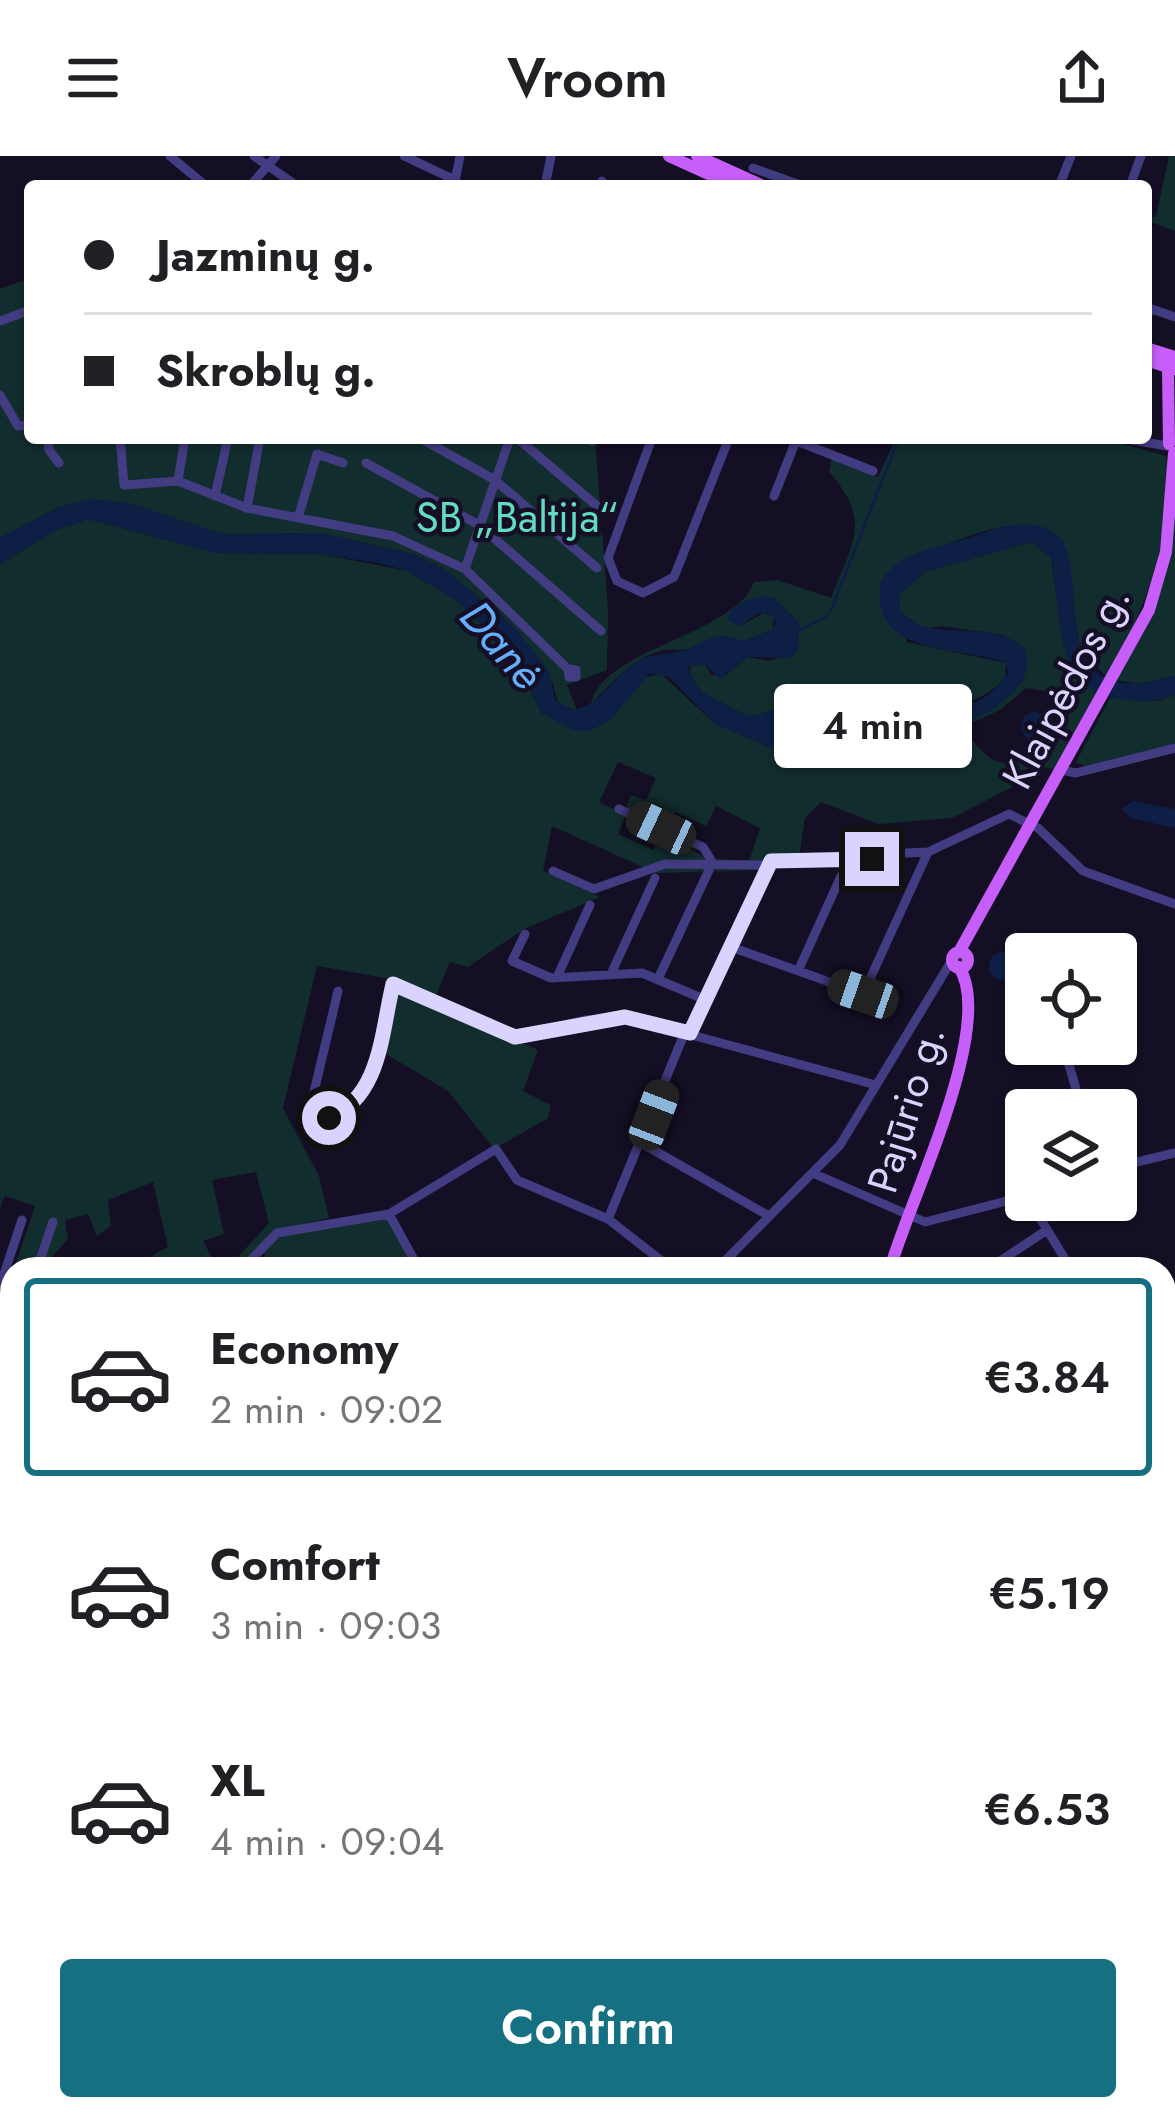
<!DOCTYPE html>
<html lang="en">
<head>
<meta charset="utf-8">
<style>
  body { margin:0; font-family:Jost,sans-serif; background:#f6f6f6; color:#202124; height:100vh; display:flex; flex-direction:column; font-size:45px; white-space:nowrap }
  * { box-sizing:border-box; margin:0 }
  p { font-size:39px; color:#757577 }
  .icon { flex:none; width:66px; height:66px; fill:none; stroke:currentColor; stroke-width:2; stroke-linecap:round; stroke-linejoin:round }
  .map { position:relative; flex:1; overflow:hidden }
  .details { position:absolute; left:0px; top:1101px; width:1176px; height:864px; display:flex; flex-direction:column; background:#fff; border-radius:36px 36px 0 0; box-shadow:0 3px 9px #0004 }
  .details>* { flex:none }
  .banner { position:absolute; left:24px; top:24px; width:1128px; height:264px; border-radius:12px; box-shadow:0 3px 9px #0004; display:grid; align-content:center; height:264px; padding:0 60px; background:#fff }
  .tools { position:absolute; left:1005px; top:777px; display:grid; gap:24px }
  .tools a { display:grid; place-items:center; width:132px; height:132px; border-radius:12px; background:#fff; box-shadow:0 3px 9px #0004; font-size:60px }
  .end { position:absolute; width:54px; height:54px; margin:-27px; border:15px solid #dad3fe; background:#111; box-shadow:0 0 0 6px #111 }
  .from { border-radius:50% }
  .bubble { position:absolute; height:84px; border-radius:12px; background:#fff; box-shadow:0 3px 9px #0004; font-size:39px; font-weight:600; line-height:84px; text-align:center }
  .car { position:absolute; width:36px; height:72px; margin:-36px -18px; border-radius:15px; box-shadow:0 0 9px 3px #0007; background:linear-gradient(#222 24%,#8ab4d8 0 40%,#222 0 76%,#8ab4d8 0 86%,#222 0) }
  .banner b { display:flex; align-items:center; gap:42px; height:114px; font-size:45px }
  .banner b+b { border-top:3px solid #e0e0e0 }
  .banner i { width:30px; height:30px; background:#202124 }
  ul { padding:21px 0 0; list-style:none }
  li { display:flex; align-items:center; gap:36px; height:198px; margin:0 24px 18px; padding:0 36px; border:6px solid transparent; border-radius:12px }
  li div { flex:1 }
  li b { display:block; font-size:45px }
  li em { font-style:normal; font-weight:600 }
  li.active { border-color:#157182 }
  li>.icon { width:108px; height:108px; stroke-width:1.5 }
  .button { display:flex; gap:24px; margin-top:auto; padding:24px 60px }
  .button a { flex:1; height:138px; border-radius:12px; background:#157182; color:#fff; font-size:48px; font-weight:600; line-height:138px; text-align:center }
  header { display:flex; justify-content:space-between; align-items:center; height:156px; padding:0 60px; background:#fff; font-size:54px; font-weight:600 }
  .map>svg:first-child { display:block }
  .green { fill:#122d2e; fill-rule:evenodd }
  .water { fill:#0d1f45 }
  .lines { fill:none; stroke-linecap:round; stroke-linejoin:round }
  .stream { stroke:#0d1f45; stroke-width:3 }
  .minor { stroke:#423c82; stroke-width:9 }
  .major { stroke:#c75efa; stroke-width:12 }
  .highway { stroke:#fa529a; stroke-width:16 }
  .route { stroke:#dad3fe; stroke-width:15 }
  .labels { text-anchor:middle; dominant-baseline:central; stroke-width:9; stroke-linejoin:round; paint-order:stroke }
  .park-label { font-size:42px; fill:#61dcc3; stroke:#140f24 }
  .street-label { font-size:42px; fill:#dad3fe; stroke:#140f24 }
  .water-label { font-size:45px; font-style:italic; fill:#65aefa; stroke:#140f24 }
</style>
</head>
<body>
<header><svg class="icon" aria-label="menu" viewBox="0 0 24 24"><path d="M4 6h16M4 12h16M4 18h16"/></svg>Vroom<svg class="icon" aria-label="share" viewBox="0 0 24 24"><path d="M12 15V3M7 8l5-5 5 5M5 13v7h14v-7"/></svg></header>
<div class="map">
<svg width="1175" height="1965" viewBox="0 0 1175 1965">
  <rect width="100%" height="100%" fill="#140f24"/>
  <!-- green -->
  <path class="green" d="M1169 0H1175V75L1146 64 1156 60Z
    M30 122V282H595L608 453 607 514 567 529 577 554 559 549 552 525 513 470 444 413 413 398 321 377 222 378 129 347 92 344 59 351 0 382V133Z
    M896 282H1101L1166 300C1175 381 1145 452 1108 522L1081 496 1063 386C1027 341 922 399 884 420L907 486 1006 507 1005 523C941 581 878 540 806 544 785 546 764 564 742 560 721 556 703 539 690 522L691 507 705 508 711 519 725 520 748 501 770 505 798 494 799 466 772 441 740 470 764 457 774 460 773 474 743 485C719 475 714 482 690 492 681 496 671 492 661 495 633 501 611 528 591 548 604 491 734 480 754 426L777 424 831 442C852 387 873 365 829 316L832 301 878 321Z
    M1175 338V520L1139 528 1115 524 1141 479Z
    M88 363 216 397 321 398 407 415 455 443 519 505 537 549 609 565 641 523 660 517 715 568 782 596 797 590V568C822 551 851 565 878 571 935 582 984 564 1023 525L1004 479 942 470 923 473 900 456V438L924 416 1031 386 1051 401 1064 490 1097 538 1055 613 1032 610 1022 626 952 662 879 668 821 646 805 662 799 702H772L763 714 656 717 552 670 543 715 600 741 524 773 468 811 450 806 433 847 538 894 523 935 551 949 548 962 494 993 448 935 381 895 396 824 317 810 283 952 319 1020 329 1062 281 1073 238 1113H227L269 1067 256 1016 212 1024 224 1078 203 1085 218 1113H152L154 1098 168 1091 153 1026 108 1044 111 1070 97 1080 88 1058 65 1064 68 1083 51 1102 53 1113H14L35 1050 5 1040 0 1052V408L56 374ZM1026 532 1072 539 1067 566 1046 605C993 609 996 614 962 571L1000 554ZM618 606 656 622 646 644 631 639 625 654 668 672 675 656 706 670 716 650 760 672 749 705 705 702 670 680 665 692 656 688 653 694 618 678 626 659 599 646Z
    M1175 539V588L1085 610 1076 606 1110 542 1157 545Z
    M386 1060 416 1113H268L263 1092 282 1077Z
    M12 1118V1188L0 1193V1153Z
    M12 1193V1657L0 1656V1198Z
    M1164 1695H1175V1774L1164 1794Z
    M1164 1800 1175 1806V1965H1098L1075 1953H1164Z"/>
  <!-- water -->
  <path class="water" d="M92 343 129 347 222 378 321 377 413 398 444 413 513 470 549 514 555 544 570 553C596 554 611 525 630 510 651 494 672 501 692 491 714 480 721 476 743 485L773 474 776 465 769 457 757 458 740 470 727 464C731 448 755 439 772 441L799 466 798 494 793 502 748 501 720 523 705 508 687 511 700 535 748 560C770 558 789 545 812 544 872 541 967 585 1008 516L1006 507C961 489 868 502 881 426 896 398 931 393 959 385 986 377 1010 364 1039 370 1113 383 1019 566 1175 520V539C1155 546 1140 546 1119 543 1051 534 1062 452 1051 401L1031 386 924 416 900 438V455C929 491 991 459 1025 493 1030 511 1026 522 1014 535 983 570 927 581 883 572 854 566 829 555 800 565L797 590 782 596 715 568 669 521 650 517 609 565 589 575 573 574 541 557 519 505 455 443 407 415 383 408 321 398 216 397 88 363 56 374 0 408V382L59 351Z
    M1021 570a14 14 0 1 1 28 0a14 14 0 1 1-28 0Z
    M1133 645 1175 653V672L1131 662 1122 653Z
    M989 810a14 14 0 1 1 28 0a14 14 0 1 1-28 0Z
    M0 1936 12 1940V1953H50L83 1965H0Z"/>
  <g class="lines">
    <!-- stream -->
    <path class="stream" d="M831 454 899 282
      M800 474 827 460
      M241 1965 247 1953"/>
    <!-- minor -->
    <path class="minor" d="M170 0 206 30
      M254 0 297 30
      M404 0 455 24
      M753 12 803 30
      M250 30 276 0
      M454 30 460 0
      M545 30 551 0
      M600 30 602 25
      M1059 30 1071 0
      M1130 30 1141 0
      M1146 161 1152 153 1175 161
      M0 165 30 154
      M0 239 18 270 30 269
      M48 282 49 294 59 307
      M120 282 124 329 178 325 247 352 393 380 465 413 568 513 569 521H576V514L568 513
      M420 282 495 324 597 412
      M517 282 597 350
      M588 282 592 285
      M652 282 608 402 617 425 643 437 674 421 729 282
      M789 282 873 315
      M1122 282 1167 290
      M366 307 479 369 601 475
      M178 325 185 282
      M215 340 228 282
      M774 340 797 282
      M247 352 260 282
      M298 362 317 298 343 307
      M465 413 510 282
      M1061 614 1076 617 1175 592
      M619 653 703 691 711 704
      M553 715 594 733 665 708 768 709
      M525 778 512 805 551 822 642 817 706 844
      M731 791 863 838 928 696
      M798 815 841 720
      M611 818 655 722
      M557 821 590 749
      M658 823 709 714
      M338 835 308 961C380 964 380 882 393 828L515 881 585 864 625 861 876 929
      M690 877 775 703 928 696 1009 658 1038 672 1083 715 1175 748
      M1063 888 1082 954
      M643 988 769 1060
      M1116 1011 1175 997
      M815 1018 925 1066 1026 1040
      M1029 1044 1071 1113
      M389 1058 419 1113
      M608 1063 685 876
      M501 1109 506 1113
      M37 1113 53 1066
      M242 1113 277 1077 389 1058 496 993 517 1024 608 1063 672 1113
      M717 1113 840 989 952 804
      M988 1113 1047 1074
      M1139 1113H1157
      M1164 1122 1175 1139
      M0 1130 22 1064
      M1164 1180 1175 1197
      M0 1195 12 1191
      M1164 1203 1167 1195
      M1164 1279 1175 1276
      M1164 1330 1175 1327
      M1164 1545 1175 1540
      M1164 1575 1175 1567
      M1164 1608H1175
      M1164 1731 1175 1738
      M0 1763H12
      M1164 1797 1175 1803
      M0 1817 12 1818
      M0 1866 12 1869
      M652 1953 688 1965
      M851 1953 898 1964
      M69 1954V1953
      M234 1965 241 1953
      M574 1965V1953"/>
    <!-- major -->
    <path class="major" d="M669 0 735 30
      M697 0 763 30
      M1146 192 1175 201
      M1146 204 1174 213
      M1168 211 1169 288
      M959 796 1149 454 1166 396 1174 297
      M952 804a8 8 0 1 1 16 0a8 8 0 1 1-16 0Z
      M890 1113C908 1047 997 870 959 811"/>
    <!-- highway -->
    <path class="highway" d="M0 1677H12
      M1164 1681H1175"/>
  </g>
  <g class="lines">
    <!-- route -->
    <path class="route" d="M329 962C381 940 381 878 393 828L515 881 625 861 690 877 771 705 872 703"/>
  </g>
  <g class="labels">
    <!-- park labels -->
    <g class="park-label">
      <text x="517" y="361">SB „Baltija“</text>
    </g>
    <!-- street labels -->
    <g class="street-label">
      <text transform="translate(1066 531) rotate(-62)">Klaipėdos g.</text>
      <text transform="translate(906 953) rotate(-73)">Pajūrio g.</text>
    </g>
    <!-- water labels -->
    <g class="water-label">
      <text transform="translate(502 489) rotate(49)">Danė</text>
    </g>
  </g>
</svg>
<div class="tools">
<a><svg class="icon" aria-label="locate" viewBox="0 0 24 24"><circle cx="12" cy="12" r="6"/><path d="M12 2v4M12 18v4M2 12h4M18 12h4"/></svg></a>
<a><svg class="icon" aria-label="layers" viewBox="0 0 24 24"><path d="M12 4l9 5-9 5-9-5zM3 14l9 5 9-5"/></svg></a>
</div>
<i class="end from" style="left:329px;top:962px"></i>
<i class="end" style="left:872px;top:703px"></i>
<div class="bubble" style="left:774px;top:528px;width:198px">4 min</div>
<i class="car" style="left:661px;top:672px;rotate:295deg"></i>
<i class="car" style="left:863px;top:838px;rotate:289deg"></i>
<i class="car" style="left:654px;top:959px;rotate:21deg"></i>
<div class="banner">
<b><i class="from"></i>Jazminų g.</b>
<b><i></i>Skroblų g.</b>
</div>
<section class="details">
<ul>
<li class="active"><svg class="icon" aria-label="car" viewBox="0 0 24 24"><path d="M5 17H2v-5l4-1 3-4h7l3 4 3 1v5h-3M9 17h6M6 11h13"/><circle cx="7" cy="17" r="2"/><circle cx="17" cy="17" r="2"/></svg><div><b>Economy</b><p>2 min · 09:02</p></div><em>€3.84</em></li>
<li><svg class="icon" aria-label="car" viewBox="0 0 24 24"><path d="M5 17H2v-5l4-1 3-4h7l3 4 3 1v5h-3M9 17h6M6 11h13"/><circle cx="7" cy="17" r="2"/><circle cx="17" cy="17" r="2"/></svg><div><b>Comfort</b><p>3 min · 09:03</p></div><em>€5.19</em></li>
<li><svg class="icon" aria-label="car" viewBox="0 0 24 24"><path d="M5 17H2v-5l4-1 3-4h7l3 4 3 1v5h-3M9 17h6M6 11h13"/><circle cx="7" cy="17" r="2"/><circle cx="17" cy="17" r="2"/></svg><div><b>XL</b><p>4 min · 09:04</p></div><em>€6.53</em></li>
</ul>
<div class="button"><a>Confirm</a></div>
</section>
</div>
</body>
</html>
